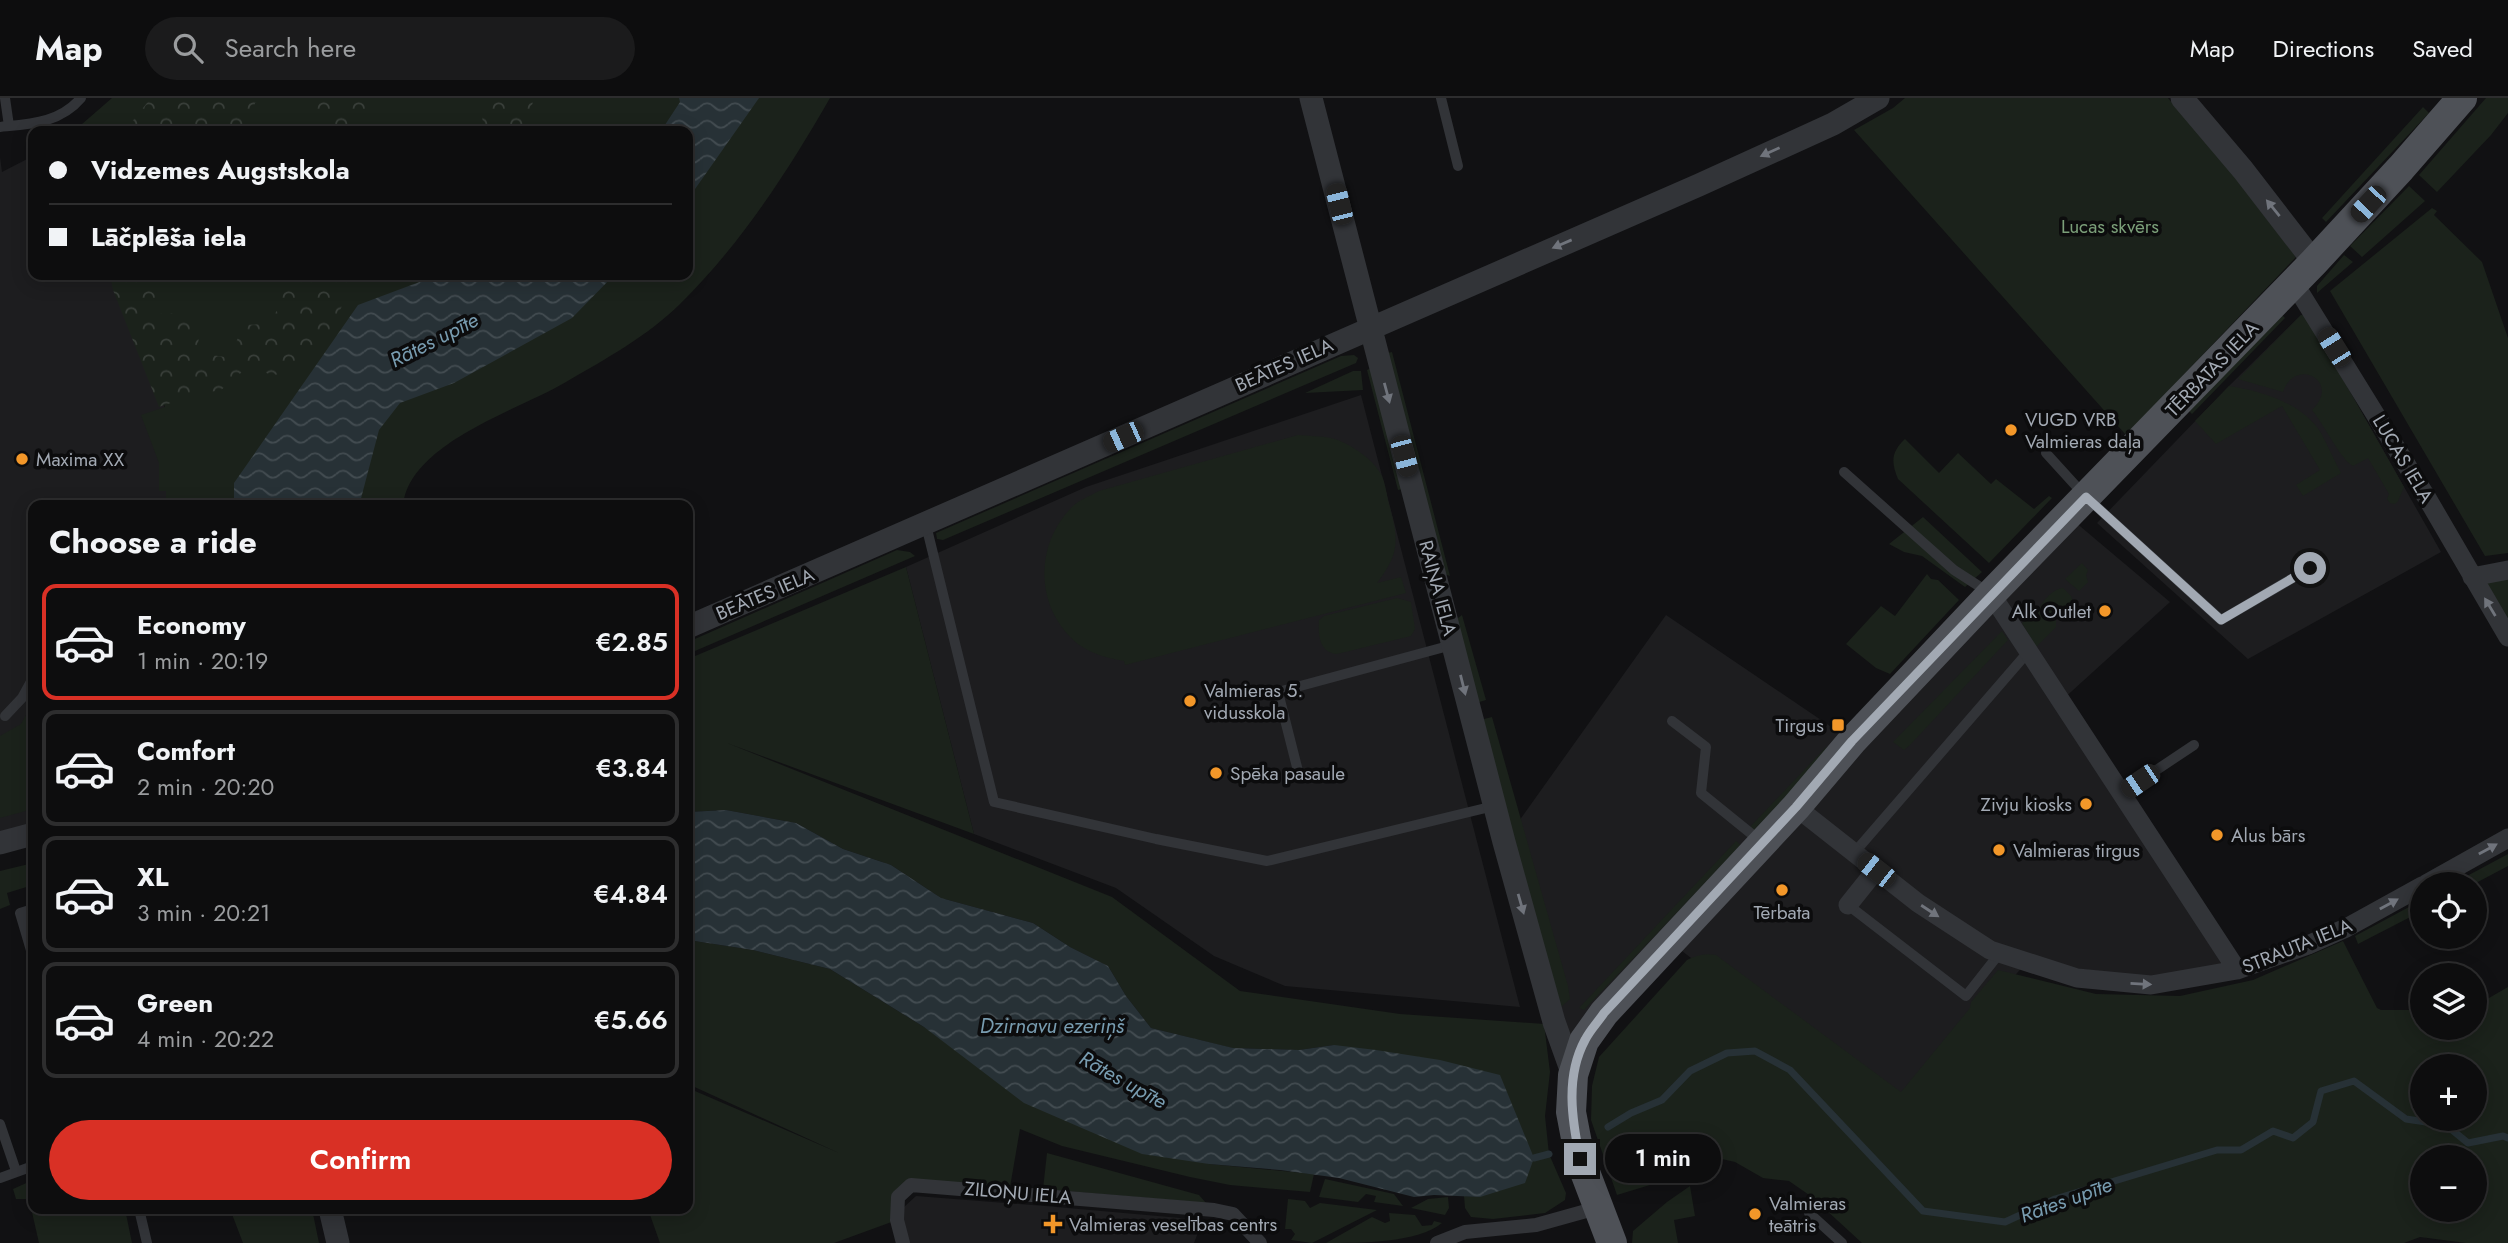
<!DOCTYPE html>
<html lang="en">
<head>
<meta charset="utf-8">
<style>
  body { margin:0; font-family:Jost,sans-serif; background:#1b1b1c; color:#f1f3f6; height:100vh; display:flex; flex-direction:column; font-size:26px; white-space:nowrap }
  * { box-sizing:border-box; margin:0 }
  p { font-size:23px; color:#9a9c9e }
  .icon { flex:none; width:38px; height:38px; fill:none; stroke:currentColor; stroke-width:2; stroke-linecap:round; stroke-linejoin:round }
  .map { position:relative; flex:1; overflow:hidden }
  .side { position:absolute; left:28px; top:402px; width:665px; height:714px; display:flex; flex-direction:column; background:#0d0d0e; border-radius:14px; box-shadow:0 4px 18px #0003,0 0 0 2px #2d2d2e }
  .side>* { flex:none }
  .top-card { position:absolute; left:28px; top:28px; width:665px; height:154px; border-radius:14px; box-shadow:0 4px 18px #0003,0 0 0 2px #2d2d2e; display:grid; align-content:center; height:154px; padding:0 21px; background:#0d0d0e }
  .fabs { position:absolute; left:2410px; top:774px; display:grid; gap:14px }
  .fabs a { display:grid; place-items:center; width:77px; height:77px; border-radius:50%; background:#0d0d0e; box-shadow:0 4px 18px #0003,0 0 0 2px #2d2d2e; font-size:35px }
  .end { position:absolute; width:32px; height:32px; margin:-16px; border:9px solid #a2a9b3; background:#111; box-shadow:0 0 0 4px #111 }
  .from { border-radius:50% }
  .bubble { position:absolute; height:49px; border-radius:24px; background:#0d0d0e; box-shadow:0 4px 18px #0003,0 0 0 2px #2d2d2e; font-size:23px; font-weight:600; line-height:49px; text-align:center }
  .car { position:absolute; width:21px; height:42px; margin:-21px -10px; border-radius:9px; box-shadow:0 0 5px 2px #0007; background:linear-gradient(#222 24%,#8ab4d8 0 40%,#222 0 76%,#8ab4d8 0 86%,#222 0) }
  .top-card b { display:flex; align-items:center; gap:24px; height:66px; font-size:26px }
  .top-card b+b { border-top:2px solid #2d2d2e }
  .top-card i { width:18px; height:18px; background:#f1f3f6 }
  ul { padding:0; list-style:none }
  li { display:flex; align-items:center; gap:21px; height:116px; margin:0 14px 10px; padding:0 7px; border:4px solid #2d2d2e; border-radius:14px }
  li div { flex:1 }
  li b { display:block; font-size:26px }
  li em { font-style:normal; font-weight:600 }
  li.selected { border-color:#d93025 }
  li>.icon { width:63px; height:63px; stroke-width:1.5 }
  h2 { padding:0 21px; font-size:32px; line-height:84px }
  .action { display:flex; gap:14px; margin-top:auto; padding:14px 21px }
  .action a { flex:1; height:80px; border-radius:42px; background:#d93025; color:#fff; font-size:28px; font-weight:600; line-height:80px; text-align:center }
  header { display:flex; align-items:center; gap:42px; box-sizing:border-box; height:98px; padding:0 35px; background:#0d0d0e; border-bottom:2px solid #2d2d2e }
  header strong { font-size:33px }
  nav { display:flex; gap:38px; margin-inline-start:auto; font-size:24px }
  .search { width:490px; height:63px; background:#1b1b1c; display:flex; align-items:center; gap:18px; box-sizing:border-box; padding:0 24px; border-radius:38px; color:#9a9c9e; font-size:26px }
  .map>svg:first-child { display:block }
  .built { fill:#1d1d1f }
  .green { fill:#1b221b; fill-rule:evenodd }
  .forest { fill:url(#forest-crowns) }
  .water { fill:url(#water-waves) }
  .lines { fill:none; stroke-linecap:round; stroke-linejoin:round }
  .stream { stroke:#273136; stroke-width:7 }
  .service { stroke:#323438; stroke-width:10 }
  .pedestrian { stroke:#323438; stroke-width:14 }
  .minor { stroke:#323438; stroke-width:19 }
  .tertiary { stroke:#323438; stroke-width:23 }
  .primary { stroke:#4e5157; stroke-width:30 }
  .oneway { fill:#70747c }
  .route { stroke:#a2a9b3; stroke-width:9 }
  .poi-dot { fill:#f39729; stroke:#0c0c0d; stroke-width:2.5 }
  .labels { text-anchor:middle; dominant-baseline:central; stroke-width:7; stroke-linejoin:round; paint-order:stroke }
  .park-label { font-size:19px; fill:#7b9f79; stroke:#0c0c0d }
  .street-label { font-size:19px; fill:#a2a9b3; stroke:#0c0c0d }
  .poi-label { font-size:19px; fill:#a2a9b3; stroke:#0c0c0d; text-anchor:start }
  .water-label { font-size:21px; font-style:italic; fill:#789cb0; stroke:#0c0c0d }
</style>
</head>
<body>
<header>
<strong>Map</strong>
<div class="search"><svg class="icon" aria-label="search" viewBox="0 0 24 24"><circle cx="10" cy="10" r="6"/><path d="M15 15l6 6"/></svg>Search here</div>
<nav><a>Map</a><a>Directions</a><a>Saved</a></nav>
</header>
<div class="map">
<svg width="2508" height="1145" viewBox="0 0 2508 1145">
  <defs>
    <pattern id="forest-crowns" width="20" height="18" patternUnits="userSpaceOnUse" patternTransform="scale(1.75)"><rect width="20" height="18" fill="#1b221b"/><path d="M2 6a3 3 0 1 1 6 0M12 15a3 3 0 1 1 6 0" fill="none" stroke="#393f3a"/></pattern>
    <pattern id="water-waves" width="16" height="10" patternUnits="userSpaceOnUse" patternTransform="scale(1.75)"><rect width="16" height="10" fill="#273136"/><path d="M0 5q4-4 8 0t8 0" fill="none" stroke="#434c51"/></pattern>
  </defs>
  <rect width="100%" height="100%" fill="#111113"/>
  <!-- built -->
  <path class="built" d="M33 58V177H115L180 350 182 408H33V736L0 745V59L2 74Z
    M2301 217 2307 218 2441 454 2248 561 2097 425 2229 288Z
    M1361 297 1520 909 1285 888 1214 858 1116 790 974 736 906 469 1086 389Z
    M2068 418 2170 504 2061 603 2237 872 2186 883 2026 865 1892 1015 1669 843 1573 977 1504 744 1666 517 1852 643Z
    M916 1098 1045 1108 1203 1122 1194 1145H907L903 1131 904 1109Z"/>
  <!-- green -->
  <path class="green" d="M112 0H830C788 73 741 146 680 206 649 237 604 262 566 284 519 312 409 345 403 408H166V393H159V365L141 317 165 309 115 177H688V33H74Z
    M1905 0H2168L2232 75 2296 159 2126 337 1854 32 1893 10Z
    M2486 0H2508V15L2491 37 2437 94 2419 77Z
    M2423 9 2429 15 2326 124 2322 120Z
    M2409 88 2425 103 2362 159 2350 148Z
    M2432 110 2437 113 2434 117 2482 164 2508 240V455L2485 458 2330 193Z
    M2344 157 2353 164 2317 195V188Z
    M2281 216 2285 220 2192 316 2188 312Z
    M2301 217 2307 218 2404 389 2398 403 2395 406 2390 405 2387 401 2389 396 2368 360 2353 368C2340 361 2324 326 2312 312 2342 283 2295 258 2283 294L2238 281Z
    M1392 254 1450 478 1439 474 1382 256Z
    M1354 257 1358 260 1356 265 943 442 937 441 936 435 1341 258Z
    M1371 270 1402 391 1398 392 1367 272Z
    M1353 273H1361L1363 292 1305 295Z
    M2229 288C2262 293 2302 305 2321 335 2328 348 2334 362 2341 375L2303 398 2296 387 2320 372 2282 308 2216 346 2195 323Z
    M1298 337C1309 338 1320 338 1331 340 1348 344 1374 361 1382 378 1386 387 1387 400 1390 410 1399 443 1399 456 1377 485L1401 479 1406 495 1125 567 1124 563C1107 560 1092 556 1078 546 1035 511 1034 448 1071 410 1078 402 1090 398 1099 393Z
    M1905 341 1939 375 1958 355 1991 386 1996 381 2034 411 2049 398 2052 400 1989 465 1898 381C1891 364 1891 354 1905 341Z
    M1923 419 1982 474 1965 489 1922 458 1904 454 1889 446Z
    M897 452 910 454 915 458 688 556V544Z
    M2082 465 2088 472 2086 477 2088 484 2079 493 2065 481Z
    M906 469 974 736 727 645 1112 799 1240 893 1400 916 1544 926 1550 974 1545 1018 1549 1056 1566 1095 1565 1102 1545 1115 1493 1121 1471 1119 1465 1110 1464 1098 1480 1099 1334 947 1299 952 1232 950 1151 930 1126 898 1108 868 1070 849 1033 825 941 800 891 767 843 751 796 725 726 712 688 714V561Z
    M1927 476 1931 481 1938 482 1959 502 1890 576 1876 570 1846 546 1881 508 1895 518Z
    M2508 480V522L2485 484Z
    M2063 490 2071 498 2075 508 2065 519 2062 516 2056 521V529L2036 549 2022 525 2031 517 2038 515C2040 505 2052 491 2063 490Z
    M1397 500 1411 504 1415 531 1411 538 1337 556C1319 554 1318 537 1319 522L1324 518Z
    M1462 517 1486 602 1476 605 1454 523Z
    M2002 533 2008 542 1910 647 1904 652 1893 644Z
    M33 605V711L0 720V638L21 626Z
    M1492 619 1568 888 1570 901 1561 909 1480 622Z
    M1826 649 1830 653 1753 733 1749 730Z
    M1736 743 1741 747 1584 912 1579 910Z
    M2508 756V768L2474 786H2452Z
    M33 765V787L7 795 10 807 0 811V773Z
    M2422 802V813L2358 846 2355 838Z
    M688 842 753 852 830 871 924 929 1209 1066 1314 1076 1310 1094 1230 1087 1190 1079 1062 1048 1020 1031 1009 1095 911 1087 897 1122 834 1145H660L648 1111H688V990L839 1055 688 986Z
    M2343 843 2377 910 2381 912H2422V929H2474L2475 908 2508 889V1145H2466L2420 1139 2404 1145H1862L1812 1099 1789 1083 1763 1080 1735 1064 1713 1059 1673 1080 1617 1097 1591 1022 1592 988 1599 959 1687 862C1697 857 1705 855 1716 857L1901 994 1970 910 1971 904 1998 872 2096 896 2180 898 2253 882ZM2422 968H2474V1020H2422ZM2422 1059H2474V1111H2422Z
    M1047 1055 1199 1097 1206 1105 1043 1091Z
    M1325 1081 1394 1096 1403 1108 1374 1104 1376 1098 1366 1096 1358 1104 1319 1099Z
    M33 1082V1111H125L132 1145H39L29 1101H16L13 1091Z
    M1690 1088 1695 1118 1674 1122 1678 1145H1632L1633 1133 1667 1104Z
    M1448 1099 1449 1110 1445 1117 1411 1110 1428 1101Z
    M1288 1101 1305 1103 1310 1110 1320 1105 1377 1112 1312 1145 1291 1142 1295 1136 1291 1131H1285Z
    M230 1111H312L319 1145H243Z
    M1389 1115 1415 1117 1422 1128 1432 1127 1434 1123 1442 1125C1418 1145 1361 1145 1326 1145L1372 1119 1385 1125 1390 1123Z"/>
  <!-- forest -->
  <path class="forest" d="M151 0H287L255 5 248 33H117L131 25Z
    M302 0H370C360 27 361 33 330 33Z
    M478 0H534L530 15 520 32 523 33H470L484 29Z
    M110 177H181L178 182H156V216L190 215 198 229 199 255 231 260 242 227 266 226 281 208 277 177H357L330 233 294 275 271 277 253 269 242 274 221 292 194 297 159 309 113 192Z"/>
  <!-- water -->
  <path class="water" d="M679 0H759L688 101V33H661L680 4Z
    M438 177H614L572 220 454 285 400 305 379 332 359 408H234V385L358 207Z
    M726 712 796 725 843 751 891 767 941 800 1033 825 1070 849 1108 868 1126 898 1151 930 1233 950 1299 952 1334 947 1376 952 1440 962 1500 977 1534 1060 1525 1085 1480 1099 1434 1097 1414 1099 1339 1080 1280 1072 1209 1066 1142 1056 1024 1005 924 929 830 871 753 852 688 842V714Z"/>
  <g class="lines">
    <!-- stream -->
    <path class="stream" d="M1608 1029 1631 1015 1662 1002 1690 973 1727 955 1755 953 1790 972 1923 1113 2005 1124 2055 1101 2217 1052H2241L2273 1033 2293 1040 2313 1024 2321 993 2354 983 2406 1021 2446 1027 2468 1045 2503 1038 2508 1040
      M1534 1060 1549 1056"/>
    <!-- service -->
    <path class="service" d="M5 0 9 28
      M1441 0 1458 68
      M0 29C30 26 60 25 81 0
      M2046 355 2086 399 2221 522 2310 470
      M1844 374 1954 472 1988 494
      M926 427 994 704 1156 741 1267 763 1494 708
      M5 618 22 600 33 580
      M1672 623 1706 649 1701 695 1759 742
      M1299 677 1278 594 1452 547
      M2122 695 2194 647
      M1854 755 2028 554
      M1848 807 1966 898 1999 856
      M33 811 20 815 33 859
      M0 1026 16 1073
      M0 1080 33 1068
      M139 1111 147 1145
      M1809 1115 1842 1145"/>
    <!-- pedestrian -->
    <path class="pedestrian" d="M903 1145 897 1122 898 1099 911 1087 1214 1112 1233 1116 1260 1145
      M1437 1145 1465 1134 1536 1127 1597 1110"/>
    <!-- minor -->
    <path class="minor" d="M2294 185 2427 400 2508 539
      M2472 479 2508 472
      M1991 496 2237 872
      M1796 709 1918 805 1990 852 2077 880 2151 887 2237 872 2308 847 2346 830 2422 788
      M2426 786 2508 740
      M1848 807 1876 772"/>
    <!-- tertiary -->
    <path class="tertiary" d="M1311 0 1504 744 1554 924 1573 977
      M2182 0 2243 72 2314 164
      M688 529 1699 87 1833 26 1878 0
      M0 745 33 736
      M330 1111 338 1145"/>
    <!-- primary -->
    <path class="primary" d="M1612 1145 1580 1061 1571 1014 1573 977 1584 943 1604 915 1796 709 1852 643 1991 496 2314 164 2401 70 2462 0"/>
  </g>
  <!-- one-way arrows -->
  <defs><path id="oneway-solid" d="M-6-.8H1V-3.2L6.5 0L1 3.2V.8H-6Z" transform="scale(1.75)"/></defs>
  <g class="oneway">
    <use href="#oneway-solid" transform="translate(1770 54) rotate(156)"/>
    <use href="#oneway-solid" transform="translate(2273 110) rotate(-129)"/>
    <use href="#oneway-solid" transform="translate(1562 146) rotate(157)"/>
    <use href="#oneway-solid" transform="translate(1387 295) rotate(75)"/>
    <use href="#oneway-solid" transform="translate(2490 509) rotate(-121)"/>
    <use href="#oneway-solid" transform="translate(1463 587) rotate(76)"/>
    <use href="#oneway-solid" transform="translate(2488 751) rotate(-29)"/>
    <use href="#oneway-solid" transform="translate(1521 806) rotate(74)"/>
    <use href="#oneway-solid" transform="translate(2389 806) rotate(-29)"/>
    <use href="#oneway-solid" transform="translate(1930 813) rotate(33)"/>
    <use href="#oneway-solid" transform="translate(2141 886) rotate(3)"/>
  </g>
  <g class="lines">
    <!-- route -->
    <path class="route" d="M1580 1061C1572 1022 1565 979 1585 942 1590 932 1598 924 1604 915L1796 709 1852 643 2086 399 2221 522 2310 470"/>
  </g>
  <!-- markers -->
  <g class="poi-dot">
    <circle cx="2011" cy="332" r="7"/>
    <circle cx="22" cy="361" r="7"/>
    <circle cx="2105" cy="513" r="7"/>
    <circle cx="1190" cy="603" r="7"/>
    <rect x="1831" y="620" width="14" height="14" rx="3.5"/>
    <circle cx="1216" cy="675" r="7"/>
    <circle cx="2086" cy="706" r="7"/>
    <circle cx="2217" cy="737" r="7"/>
    <circle cx="1999" cy="752" r="7"/>
    <circle cx="1782" cy="792" r="7"/>
    <circle cx="1755" cy="1116" r="7"/>
    <path d="M1049.5 1115.5h7v7h7v7h-7v7h-7v-7h-7v-7h7z"/>
  </g>
  <g class="labels">
    <!-- park labels -->
    <g class="park-label">
      <text x="2110" y="128">Lucas skvērs</text>
    </g>
    <!-- street labels -->
    <g class="street-label">
      <text transform="translate(1284 267) rotate(-24)">BEĀTES IELA</text>
      <text transform="translate(2212 271) rotate(-46)">TĒRBATAS IELA</text>
      <text transform="translate(2403 361) rotate(59)">LUCAS IELA</text>
      <text transform="translate(1438 490) rotate(75)">RAIŅA IELA</text>
      <text transform="translate(765 496) rotate(-23)">BEĀTES IELA</text>
      <text transform="translate(2297 848) rotate(-22)">STRAUTA IELA</text>
      <text transform="translate(1018 1095) rotate(5)">ZILOŅU IELA</text>
    </g>
    <!-- poi labels -->
    <g class="poi-label">
      <text x="2025" y="321">VUGD VRB<tspan x="2025" dy="22">Valmieras daļa</tspan></text>
      <text x="36" y="361">Maxima XX</text>
      <text x="2091" y="513" text-anchor="end">Alk Outlet</text>
      <text x="1204" y="592">Valmieras 5.<tspan x="1204" dy="22">vidusskola</tspan></text>
      <text x="1824" y="627" text-anchor="end">Tirgus</text>
      <text x="1230" y="675">Spēka pasaule</text>
      <text x="2072" y="706" text-anchor="end">Zivju kiosks</text>
      <text x="2231" y="737">Alus bārs</text>
      <text x="2013" y="752">Valmieras tirgus</text>
      <text x="1782" y="814" text-anchor="middle">Tērbata</text>
      <text x="1769" y="1105">Valmieras<tspan x="1769" dy="22">teātris</tspan></text>
      <text x="1069" y="1126">Valmieras veselības centrs</text>
    </g>
    <!-- water labels -->
    <g class="water-label">
      <text transform="translate(434 242) rotate(-27)">Rātes upīte</text>
      <text x="1052" y="928">Dzirnavu ezeriņš</text>
      <text transform="translate(1123 982) rotate(29)">Rātes upīte</text>
      <text transform="translate(2066 1102) rotate(-20)">Rātes upīte</text>
    </g>
  </g>
</svg>
<div class="fabs">
<a><svg class="icon" aria-label="locate" viewBox="0 0 24 24"><circle cx="12" cy="12" r="6"/><path d="M12 2v4M12 18v4M2 12h4M18 12h4"/></svg></a>
<a><svg class="icon" aria-label="layers" viewBox="0 0 24 24"><path d="M12 4l9 5-9 5-9-5zM3 14l9 5 9-5"/></svg></a>
<a>+</a>
<a>−</a>
</div>
<i class="end from" style="left:2310px;top:470px"></i>
<i class="end" style="left:1580px;top:1061px"></i>
<div class="bubble" style="left:1605px;top:1036px;width:116px">1 min</div>
<i class="car" style="left:1339px;top:106px;rotate:346deg"></i>
<i class="car" style="left:2368px;top:106px;rotate:223deg"></i>
<i class="car" style="left:2334px;top:249px;rotate:328deg"></i>
<i class="car" style="left:1123px;top:339px;rotate:246deg"></i>
<i class="car" style="left:1404px;top:358px;rotate:165deg"></i>
<i class="car" style="left:2140px;top:683px;rotate:236deg"></i>
<i class="car" style="left:1876px;top:772px;rotate:308deg"></i>
<div class="top-card">
<b><i class="from"></i>Vidzemes Augstskola</b>
<b><i></i>Lāčplēša iela</b>
</div>
<section class="side">
<h2>Choose a ride</h2>
<ul>
<li class="selected"><svg class="icon" aria-label="car" viewBox="0 0 24 24"><path d="M5 17H2v-5l4-1 3-4h7l3 4 3 1v5h-3M9 17h6M6 11h13"/><circle cx="7" cy="17" r="2"/><circle cx="17" cy="17" r="2"/></svg><div><b>Economy</b><p>1 min · 20:19</p></div><em>€2.85</em></li>
<li><svg class="icon" aria-label="car" viewBox="0 0 24 24"><path d="M5 17H2v-5l4-1 3-4h7l3 4 3 1v5h-3M9 17h6M6 11h13"/><circle cx="7" cy="17" r="2"/><circle cx="17" cy="17" r="2"/></svg><div><b>Comfort</b><p>2 min · 20:20</p></div><em>€3.84</em></li>
<li><svg class="icon" aria-label="car" viewBox="0 0 24 24"><path d="M5 17H2v-5l4-1 3-4h7l3 4 3 1v5h-3M9 17h6M6 11h13"/><circle cx="7" cy="17" r="2"/><circle cx="17" cy="17" r="2"/></svg><div><b>XL</b><p>3 min · 20:21</p></div><em>€4.84</em></li>
<li><svg class="icon" aria-label="car" viewBox="0 0 24 24"><path d="M5 17H2v-5l4-1 3-4h7l3 4 3 1v5h-3M9 17h6M6 11h13"/><circle cx="7" cy="17" r="2"/><circle cx="17" cy="17" r="2"/></svg><div><b>Green</b><p>4 min · 20:22</p></div><em>€5.66</em></li>
</ul>
<div class="action"><a>Confirm</a></div>
</section>
</div>
</body>
</html>
